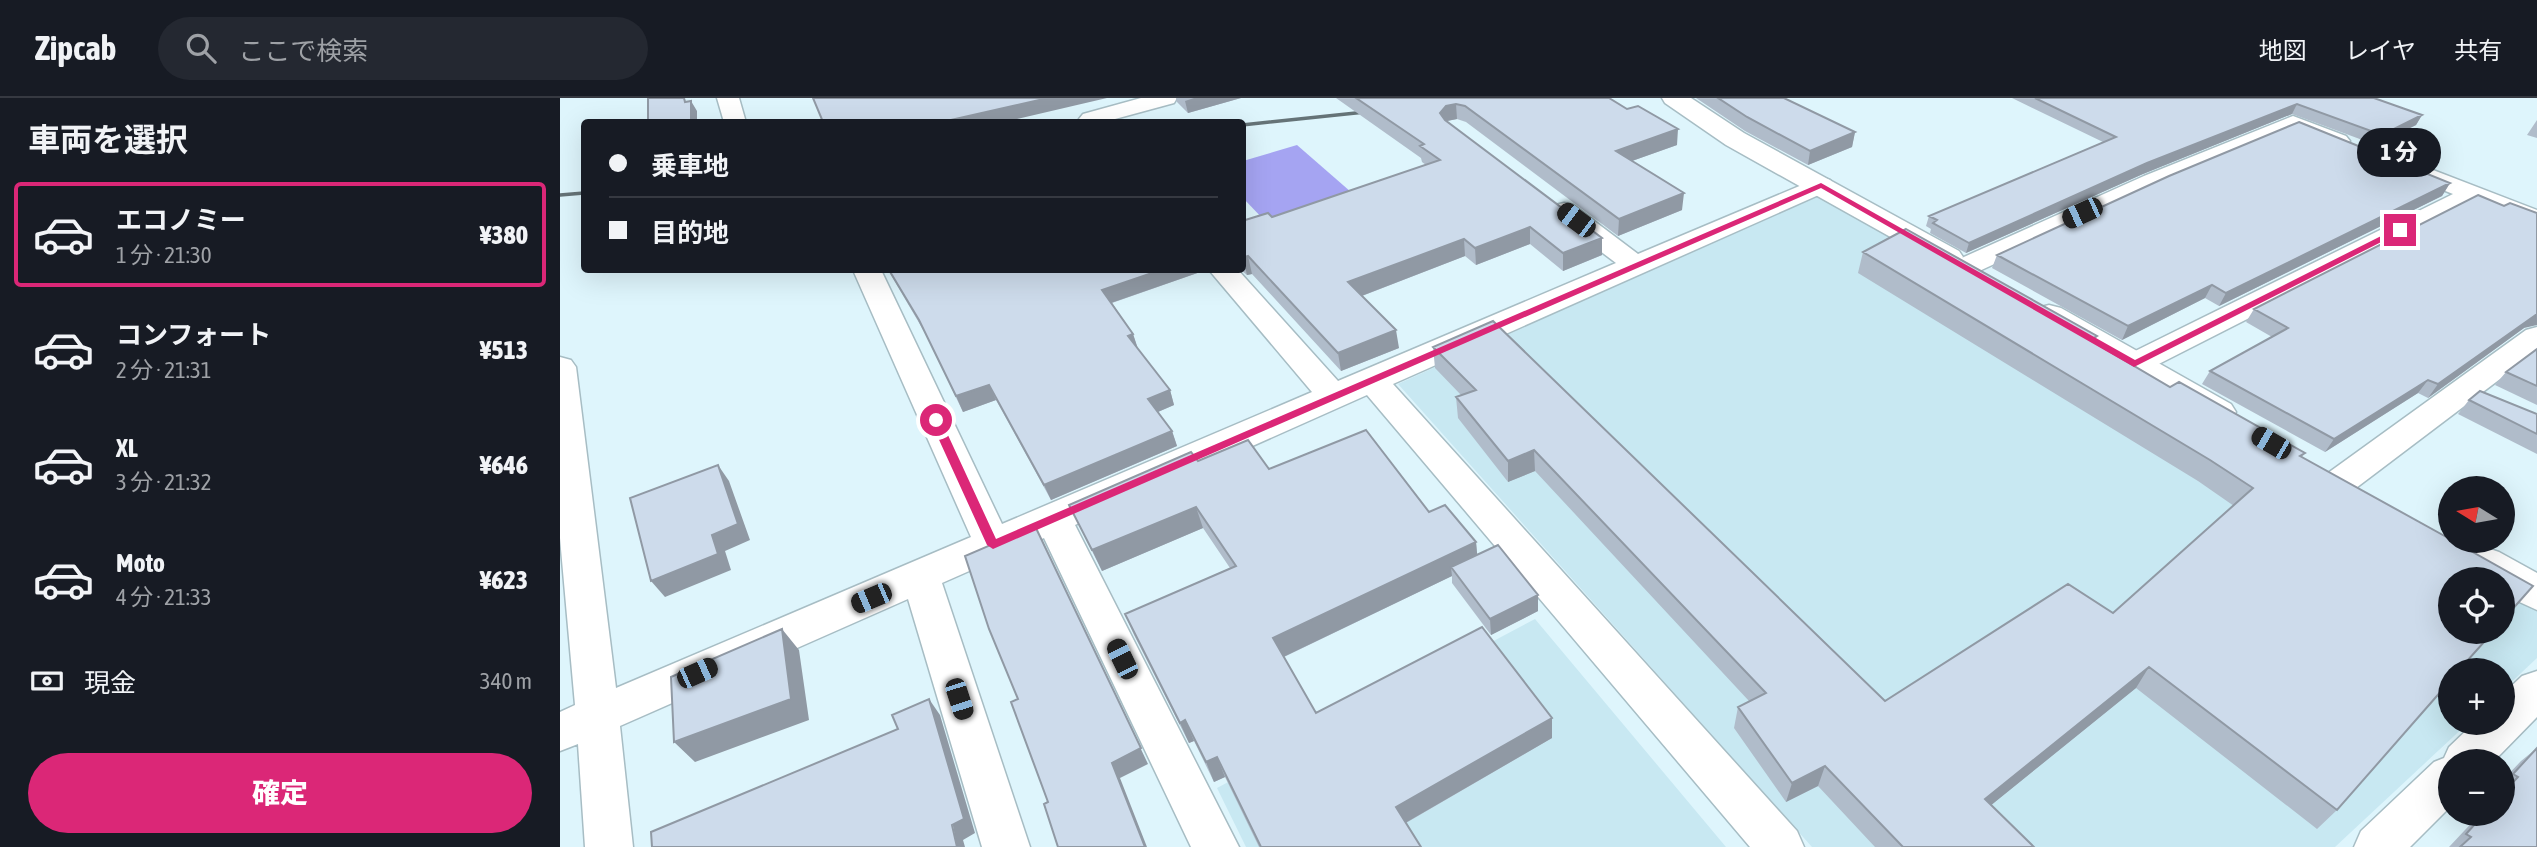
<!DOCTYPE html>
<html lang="ja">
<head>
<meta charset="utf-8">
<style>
  body { margin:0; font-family:"Asap Condensed","Noto Sans JP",sans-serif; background:#242831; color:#f1f3f6; height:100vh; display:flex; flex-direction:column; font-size:26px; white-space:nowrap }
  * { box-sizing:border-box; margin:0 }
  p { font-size:23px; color:#9ea1a6 }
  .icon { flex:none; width:38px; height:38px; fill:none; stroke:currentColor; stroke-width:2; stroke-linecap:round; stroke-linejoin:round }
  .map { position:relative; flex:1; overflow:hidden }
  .side { display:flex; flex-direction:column; background:#171b24; width:560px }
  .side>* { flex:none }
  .hud { position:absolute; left:21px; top:21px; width:665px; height:154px; border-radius:7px; box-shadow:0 7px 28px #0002; display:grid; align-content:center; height:154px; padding:0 28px; background:#171b24 }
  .needle { width:46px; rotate:281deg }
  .tools { position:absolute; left:1878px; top:378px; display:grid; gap:14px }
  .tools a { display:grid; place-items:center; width:77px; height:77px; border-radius:50%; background:#171b24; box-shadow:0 7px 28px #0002; font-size:35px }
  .end { position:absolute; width:32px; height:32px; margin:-16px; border:9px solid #db2777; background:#fff; box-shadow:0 0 0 4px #fff }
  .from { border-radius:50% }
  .bubble { position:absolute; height:49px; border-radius:24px; background:#171b24; box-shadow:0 7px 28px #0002; font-size:23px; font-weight:800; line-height:49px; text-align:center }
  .car { position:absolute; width:21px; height:42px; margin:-21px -10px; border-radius:9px; box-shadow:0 0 5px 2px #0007; background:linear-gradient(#222 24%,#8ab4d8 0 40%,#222 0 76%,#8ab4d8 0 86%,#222 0) }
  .hud b { display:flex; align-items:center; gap:24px; height:66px; font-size:26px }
  .hud b+b { border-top:2px solid #363941 }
  .hud i { width:18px; height:18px; background:#f1f3f6 }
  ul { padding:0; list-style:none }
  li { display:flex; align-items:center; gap:21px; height:105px; margin:0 14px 10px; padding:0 14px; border:4px solid transparent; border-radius:7px }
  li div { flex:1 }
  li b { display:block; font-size:26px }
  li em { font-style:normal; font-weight:800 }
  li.active { border-color:#db2777 }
  li>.icon { width:63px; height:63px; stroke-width:1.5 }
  h2 { padding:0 28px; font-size:32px; line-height:84px }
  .pay { display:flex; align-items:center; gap:18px; height:77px; padding:0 28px; font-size:26px }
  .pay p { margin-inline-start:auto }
  .primary-button { display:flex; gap:14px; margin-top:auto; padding:14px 28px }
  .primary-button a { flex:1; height:80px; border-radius:42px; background:#db2777; color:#fff; font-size:28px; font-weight:800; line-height:80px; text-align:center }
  header { display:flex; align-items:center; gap:42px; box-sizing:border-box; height:98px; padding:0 35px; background:#171b24; border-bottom:2px solid #363941 }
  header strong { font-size:33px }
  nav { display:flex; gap:38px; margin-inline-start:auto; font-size:24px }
  .search { width:490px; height:63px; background:#242831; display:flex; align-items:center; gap:18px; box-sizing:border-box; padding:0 24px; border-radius:38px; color:#9ea1a6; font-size:26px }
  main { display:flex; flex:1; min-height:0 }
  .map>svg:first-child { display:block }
  .built { fill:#c8e8f2 }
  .water { fill:#a5a4f2 }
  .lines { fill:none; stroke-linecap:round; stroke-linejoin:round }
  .minor-casing { stroke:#a7bdc4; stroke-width:3 }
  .tertiary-casing { stroke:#a7bdc4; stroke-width:3 }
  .minor { fill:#fff; fill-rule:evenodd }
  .tertiary { fill:#fff; fill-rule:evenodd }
  .rail { stroke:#657377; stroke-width:3.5 }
  .wall { fill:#b0bcca }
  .shaded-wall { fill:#9099a4 }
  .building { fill:#cddbeb; stroke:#9099a4; stroke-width:2 }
  .route { fill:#db2777 }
</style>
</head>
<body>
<header>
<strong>Zipcab</strong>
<div class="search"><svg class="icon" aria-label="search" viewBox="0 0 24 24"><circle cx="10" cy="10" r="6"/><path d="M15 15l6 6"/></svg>ここで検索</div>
<nav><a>地図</a><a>レイヤ</a><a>共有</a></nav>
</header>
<main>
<section class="side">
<h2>車両を選択</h2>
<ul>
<li class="active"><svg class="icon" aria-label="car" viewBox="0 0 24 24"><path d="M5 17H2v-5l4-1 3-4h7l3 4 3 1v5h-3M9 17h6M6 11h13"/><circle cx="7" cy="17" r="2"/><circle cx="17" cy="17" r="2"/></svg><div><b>エコノミー</b><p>1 分 · 21:30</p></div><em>¥380</em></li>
<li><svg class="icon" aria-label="car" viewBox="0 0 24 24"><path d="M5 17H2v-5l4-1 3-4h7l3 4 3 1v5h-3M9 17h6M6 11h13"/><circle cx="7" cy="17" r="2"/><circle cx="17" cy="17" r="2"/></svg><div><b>コンフォート</b><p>2 分 · 21:31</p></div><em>¥513</em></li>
<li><svg class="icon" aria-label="car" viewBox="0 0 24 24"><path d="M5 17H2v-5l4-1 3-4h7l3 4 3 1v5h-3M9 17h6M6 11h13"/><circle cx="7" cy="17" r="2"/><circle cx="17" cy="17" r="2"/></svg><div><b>XL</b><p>3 分 · 21:32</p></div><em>¥646</em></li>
<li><svg class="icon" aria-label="car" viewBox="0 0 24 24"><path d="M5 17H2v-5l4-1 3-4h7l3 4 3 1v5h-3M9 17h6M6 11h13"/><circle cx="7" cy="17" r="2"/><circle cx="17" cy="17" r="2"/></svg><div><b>Moto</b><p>4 分 · 21:33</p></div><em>¥623</em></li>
</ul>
<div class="pay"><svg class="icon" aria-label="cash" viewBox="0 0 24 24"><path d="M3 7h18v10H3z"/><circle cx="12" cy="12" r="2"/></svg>現金<p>340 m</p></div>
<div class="primary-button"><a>確定</a></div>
</section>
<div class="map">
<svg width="1977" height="749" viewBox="0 0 1977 749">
  <rect width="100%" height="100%" fill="#def5fc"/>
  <!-- built -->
  <path class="built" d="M1257 95 1931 481H1890V534H1942L1943 488 1977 508V560L1943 592 1942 572H1890V625H1908L1775 749H1252L838 286Z
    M975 521 1166 749H686L657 690Z"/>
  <!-- water -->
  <path class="water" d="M737 47 791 94 705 123 683 100V63Z"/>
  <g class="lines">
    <defs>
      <path id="minor" d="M157 0H179L185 21 182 24H164Z
        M581 0H617L614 5 544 24H522L519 21 523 16Z
        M1733 18 1786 38 1790 43 1786 48H1770L1733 33 1602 88 1415 175 1405 177 1395 175 1391 169 1395 163 1584 78Z
        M1847 62 1977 112V129L1915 105 1585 273 1574 276 1563 273 1558 266 1563 259 1893 96 1838 74 1835 69 1838 64Z
        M1261 79 1270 82 1274 87 1270 92 833 286 1237 733 1244 749H1190L807 297 515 427 679 749H631L484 440 382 485 470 749H422L348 501 60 628 73 749H25L18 646 0 653V614L15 607 0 440V259L11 262 16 269 56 590 411 439 293 172H321L442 426 752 294 649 172H678L778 283 1056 165 995 119 991 113 995 107 1004 105 1013 107 1078 156Z
        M1977 229V253L1792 393 1780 396 1768 393 1762 384 1768 375 1966 232Z
        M1977 573V619L1934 663H1890V709L1850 749H1794L1801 733 1874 664 1884 660 1889 649 1914 625H1942V597L1962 578Z"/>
      <path id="tertiary" d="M1102 0H1131L1184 35 1399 153 1403 159 1399 165 1388 168 1377 165 1166 47 1105 5Z
        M1489 207 1501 210 1671 306 1676 314 1671 322 1658 326 1645 322 1477 224 1473 217 1477 210Z
        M1924 449 1939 454 1977 475V512L1942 496V481C1923 481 1913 483 1903 465L1909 454Z"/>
    </defs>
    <!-- minor casing -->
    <use href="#minor" class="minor-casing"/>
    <!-- tertiary casing -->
    <use href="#tertiary" class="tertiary-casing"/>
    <!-- minor -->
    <use href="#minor" class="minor"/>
    <!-- tertiary -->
    <use href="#tertiary" class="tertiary"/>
    <!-- rail -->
    <path class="rail" d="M682 27 815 13
      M0 97 24 95"/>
  </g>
  <!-- wall -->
  <path class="wall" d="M616 0H681L628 15 617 4Z
    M776 0H1049L1117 47 1072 63 1122 112 1058 138 906 24 897 21 887 23 1042 157 1003 173 970 146 916 167 905 158 802 198 839 250 781 273 692 176 687 177 681 172H682V123L712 119 866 67 862 64 861 60Z
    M1136 0H1224L1295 34 1292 49 1248 67 1185 33Z
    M1452 0H1814L1862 17 1856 27 1816 47 1732 16 1583 76 1406 155 1370 135 1371 131 1366 128 1369 118 1543 44Z
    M1977 22V40L1967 37Z
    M1890 85 1882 98 1659 208 1645 200 1562 242 1432 170 1437 157Z
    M1303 154 1537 238 1535 244 1610 289 1745 355 1742 359 1777 712 1757 731 1576 590 1431 707 1474 749H1315L1258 688 1226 704 1174 630 1178 609 1189 603 975 373 948 384 898 320 896 299 901 297 875 270 873 249 1325 603 1553 515 1674 408 1638 383 1298 175Z
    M328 172H646L552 205 573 236 578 251 610 292 614 307 598 314 612 333 617 348 491 402 436 302 403 314 365 235Z
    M1694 211 1964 230 1868 300 1858 295 1765 354 1642 286 1650 273 1712 239 1686 224Z
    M1977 251V307L1935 287 1946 274Z
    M1909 302 1977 316V356L1898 316Z
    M638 363 709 371 869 414 916 444 917 456 978 497V513L931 537 892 485V478L724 559 756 615 992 640 846 725 861 749H699L665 679 654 684 634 643 629 645 574 537 565 516 670 470 643 430 542 473 509 407Z
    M1977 650V749H1889L1920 716H1942V683L1961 663Z"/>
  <!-- shaded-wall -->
  <path class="shaded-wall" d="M488 0H547L444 24H382Z
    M634 0H681L628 15 625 3Z
    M131 3 137 13V24H131Z
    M896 6 897 21 887 23 881 31 880 15 886 8Z
    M1737 6 1732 16 1583 76 1406 155 1409 145 1587 65Z
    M1862 17 1856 27 1816 47 1822 37Z
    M1118 31 1117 47 1055 69 1056 53Z
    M1295 34 1292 49 1248 67 1250 53Z
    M1890 85 1882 98 1659 208 1666 195Z
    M1124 95 1122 112 1058 138 1059 121Z
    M970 129V146L916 167 915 150Z
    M1042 140V157L1003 173V155Z
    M904 141 905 158 791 202 788 184Z
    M688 158 692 176 687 177 683 160Z
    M601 172H646L548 206 542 192Z
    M1652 187 1645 200 1562 242 1568 228Z
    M1975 216H1977V227L1964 230 1868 300 1878 286Z
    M836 232 839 250 781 273 778 255Z
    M573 236 578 251 568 238Z
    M1868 282 1858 295 1765 354 1774 341Z
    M429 287 436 302 403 314 396 298Z
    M610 292 614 307 593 316 588 301Z
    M612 333 617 348 491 402 484 387Z
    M974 352 975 373 948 384V363Z
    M158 367 169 383 190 442 165 453 171 472 105 499 91 483 152 437Z
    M636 409 643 430 542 473 532 452Z
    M475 428 588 666 560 680 587 749H585L552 665Z
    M916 444 918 465 891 469 892 478 719 561 713 540Z
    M978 497V513L931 537 930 521Z
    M222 531 239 552 249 622 135 664 114 644Z
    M1589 569 1576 590 1414 721 1425 701Z
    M369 601 380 617 415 735 403 742 405 749H397Z
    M992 620V640L840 728 836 709Z
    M625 622 634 643 629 645 620 625Z
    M657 659 665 679 654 684 646 664Z
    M1265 668 1258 688 1226 704 1232 685Z"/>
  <!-- building -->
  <path class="building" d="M88 0H124L125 4 131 3V24H88Z
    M253 0H488L382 24H263Z
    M796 0H1049L1067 11 1078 8 1118 31 1056 53 1124 95 1059 121 905 8 896 6 886 8 880 15 885 22 1042 140 1003 155 970 129 915 150 904 141 788 184 836 232 778 255 688 158 682 160V123L708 115 712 119 880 62 860 48 864 46Z
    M1158 0H1224L1295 34 1250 53 1187 19Z
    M1475 0H1814L1862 17 1822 37 1737 6 1587 65 1409 145 1373 125 1377 122 1369 118 1556 39Z
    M1739 24 1890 85 1666 195 1652 187 1568 228 1437 157 1609 78Z
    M1918 97 1944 108 1950 105 1977 115V216L1878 286 1868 282 1774 341 1650 273 1728 230 1694 211Z
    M1346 131 1537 238 1530 242 1610 289 1619 284 1745 355 1740 358 1890 441V443H1893L1973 488 1942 523V481H1890V534H1933L1899 572H1890V583L1777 712 1589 569 1425 701 1474 749H1343L1265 668 1232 685 1178 609 1206 595 974 352 948 363 896 299 916 292 873 249 933 223 1325 603 1508 486 1553 515 1693 390 1650 362 1303 154Z
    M329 172H601L542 192 573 236 568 238 610 292 588 301 612 333 484 387 429 287 396 298 359 222Z
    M1977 251V288L1946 274Z
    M1920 293 1977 316V336L1909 302Z
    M806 332 869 414 885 407 916 444 713 540 756 615 922 529 992 620 836 709 861 749H701L657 659 646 664 625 622 620 625 565 516 676 468 636 409 532 452 509 407 631 354 638 363 688 342 709 371Z
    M158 367 178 426 152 437 158 456 91 483 70 400Z
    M475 428 581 650 552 665 585 749H498L484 706 488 704 451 604 458 601 429 531 405 458Z
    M938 447 978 497 930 521 891 469Z
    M222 531 231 601 114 644 111 579Z
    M369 601 404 721 392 727 397 749H92L91 734 338 631 332 617Z
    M1977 650V749H1900L1911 739 1906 736 1924 716H1942V696L1958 679 1953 676Z"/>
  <!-- route -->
  <path class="route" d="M1261 85 1575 262 1837 130 1845 132 1574 269 1261 90 433 451 427 447 370 322 376 318 381 322 436 441Z"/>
</svg>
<div class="tools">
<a><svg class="needle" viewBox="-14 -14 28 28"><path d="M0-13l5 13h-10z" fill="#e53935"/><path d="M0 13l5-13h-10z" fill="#9ea1a6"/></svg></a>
<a><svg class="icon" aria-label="locate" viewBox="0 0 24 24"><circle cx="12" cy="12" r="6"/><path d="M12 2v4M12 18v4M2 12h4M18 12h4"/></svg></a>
<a>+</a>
<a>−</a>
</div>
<i class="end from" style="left:376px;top:322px"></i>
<i class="end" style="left:1840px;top:132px"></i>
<div class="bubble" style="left:1797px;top:30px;width:84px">1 分</div>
<i class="car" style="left:1522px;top:115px;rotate:245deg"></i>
<i class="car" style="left:1016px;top:122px;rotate:307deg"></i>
<i class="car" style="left:1711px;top:345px;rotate:300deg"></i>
<i class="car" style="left:311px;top:500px;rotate:247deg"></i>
<i class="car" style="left:562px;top:561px;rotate:334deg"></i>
<i class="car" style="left:137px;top:575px;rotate:66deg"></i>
<i class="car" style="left:399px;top:601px;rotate:162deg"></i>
<div class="hud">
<b><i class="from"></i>乗車地</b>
<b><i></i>目的地</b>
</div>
</div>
</main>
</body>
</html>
